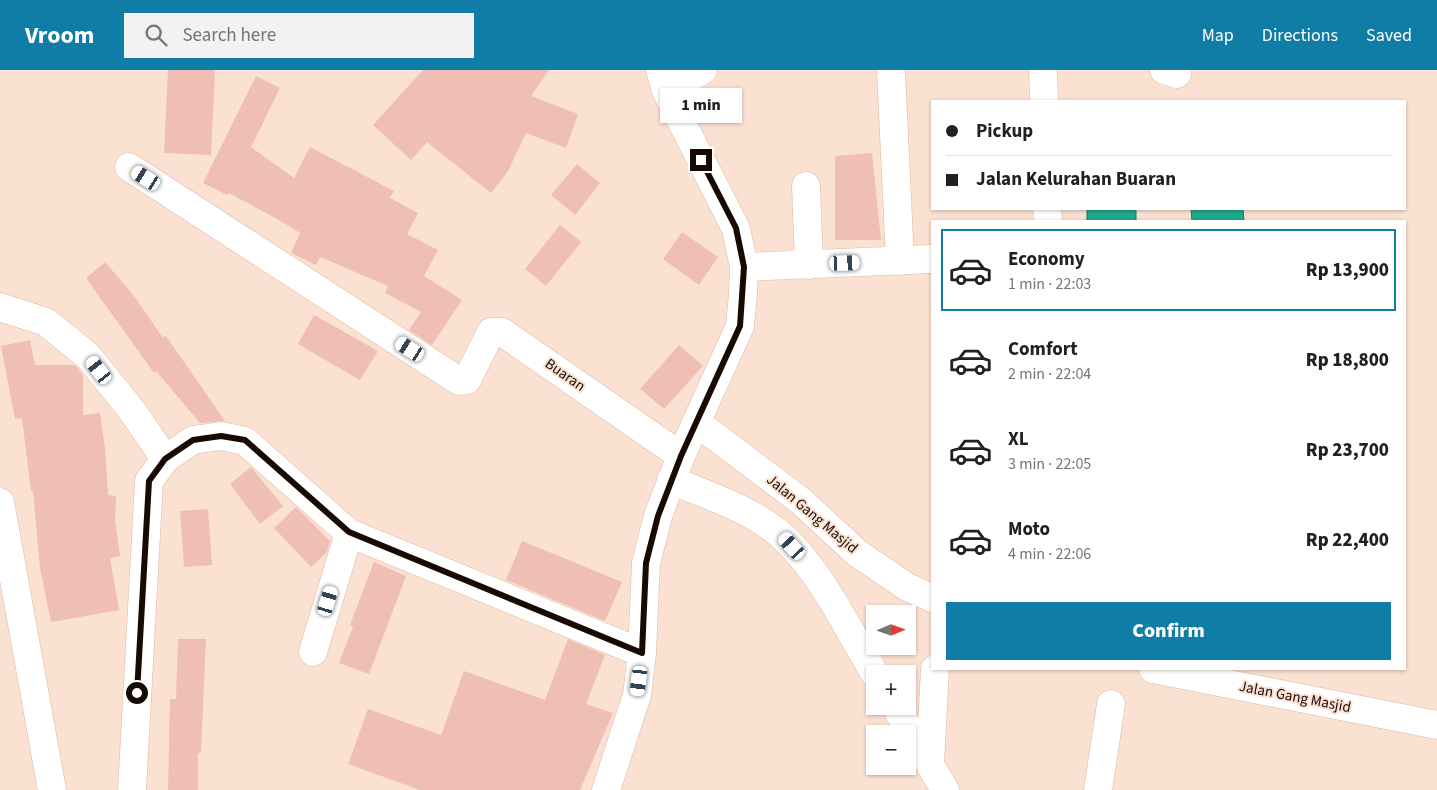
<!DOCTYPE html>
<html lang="en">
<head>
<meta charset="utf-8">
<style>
  body { margin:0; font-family:"Source Sans 3",sans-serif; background:#f2f2f2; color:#202124; height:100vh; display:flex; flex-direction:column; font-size:19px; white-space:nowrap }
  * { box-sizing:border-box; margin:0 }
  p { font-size:16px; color:#757577 }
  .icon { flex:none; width:28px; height:28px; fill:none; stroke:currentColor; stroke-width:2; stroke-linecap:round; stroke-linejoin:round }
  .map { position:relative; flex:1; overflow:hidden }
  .details { position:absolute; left:931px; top:150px; width:475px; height:450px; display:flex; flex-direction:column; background:#fff; border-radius:0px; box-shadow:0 1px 4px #0004 }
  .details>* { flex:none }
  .hud { position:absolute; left:931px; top:30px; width:475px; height:110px; border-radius:0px; box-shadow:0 1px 4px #0004; display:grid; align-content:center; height:110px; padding:0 15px; background:#fff }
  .needle { width:32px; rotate:88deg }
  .buttons { position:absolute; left:866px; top:535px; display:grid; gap:10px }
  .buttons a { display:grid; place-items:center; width:50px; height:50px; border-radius:0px; background:#fff; box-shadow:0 1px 4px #0004; font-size:25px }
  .end { position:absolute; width:22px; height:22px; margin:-11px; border:6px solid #180a03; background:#fff; box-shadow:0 0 0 2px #fff }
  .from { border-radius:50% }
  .bubble { position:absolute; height:35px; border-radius:0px; background:#fff; box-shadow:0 1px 4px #0004; font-size:16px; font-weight:800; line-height:35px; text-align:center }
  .car { position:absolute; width:15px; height:30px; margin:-15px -8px; border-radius:6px; box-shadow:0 0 4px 1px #0007; background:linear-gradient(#fff 24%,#345 0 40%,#fff 0 76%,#345 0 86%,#fff 0) }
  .hud b { display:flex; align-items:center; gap:18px; height:48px; font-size:19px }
  .hud b+b { border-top:1px solid #e0e0e0 }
  .hud i { width:12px; height:12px; background:#202124 }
  ul { padding:9px 0 0; list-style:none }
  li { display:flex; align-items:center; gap:15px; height:82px; margin:0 10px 8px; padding:0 5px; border:2px solid transparent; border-radius:0px }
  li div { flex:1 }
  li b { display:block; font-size:19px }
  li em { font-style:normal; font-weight:800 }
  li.selected { border-color:#0f7da6 }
  li>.icon { width:45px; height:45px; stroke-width:1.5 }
  .cta { display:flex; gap:10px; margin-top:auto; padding:10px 15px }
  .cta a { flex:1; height:58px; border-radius:0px; background:#0f7da6; color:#fff; font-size:20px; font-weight:800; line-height:58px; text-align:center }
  header { display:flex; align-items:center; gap:30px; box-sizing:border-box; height:70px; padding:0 25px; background:#0f7da6; color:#fff }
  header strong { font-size:24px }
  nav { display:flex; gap:28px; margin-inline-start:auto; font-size:18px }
  .search { width:350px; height:45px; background:#f2f2f2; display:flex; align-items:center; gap:12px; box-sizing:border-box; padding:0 18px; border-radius:0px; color:#757577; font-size:19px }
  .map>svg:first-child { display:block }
  .water { fill:#1caa88; stroke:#1b7a60 }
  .building { fill:#efbeb4 }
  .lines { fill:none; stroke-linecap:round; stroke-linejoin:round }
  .minor-casing { stroke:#dfb59d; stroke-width:29 }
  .minor { stroke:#fff; stroke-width:28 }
  .route { stroke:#180a03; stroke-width:6 }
  .labels { text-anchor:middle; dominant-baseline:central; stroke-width:4; stroke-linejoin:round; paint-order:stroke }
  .street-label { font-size:15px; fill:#180a03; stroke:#fbe1d2 }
</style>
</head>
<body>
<header>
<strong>Vroom</strong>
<div class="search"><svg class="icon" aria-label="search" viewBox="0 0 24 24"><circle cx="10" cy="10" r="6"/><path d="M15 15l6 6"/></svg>Search here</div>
<nav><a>Map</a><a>Directions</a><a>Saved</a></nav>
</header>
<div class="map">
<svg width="1437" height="720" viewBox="0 0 1437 720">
  <rect width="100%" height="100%" fill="#fbe1d2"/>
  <!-- water -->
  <path class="water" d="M1087 139H1136V151H1087Z
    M1191 139H1243L1244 151H1192Z"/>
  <!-- building -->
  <path class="building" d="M168 0H215L211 85 164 83Z
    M423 0H549L531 26 578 44 566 78 526 63 508 101 491 123 427 72 411 90 373 55Z
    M256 6 280 18 251 77 294 108 310 77 394 121 390 128 418 143 407 164 438 180 424 206 462 230 432 275 409 260 421 242 385 223 388 216 320 187 316 195 291 183 300 163 279 150 229 123 227 125 203 113Z
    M872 83 881 170H835V86Z
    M577 94 600 113 575 145 551 125Z
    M560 155 581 172 546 216 525 199Z
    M682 162 718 187 699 215 663 189Z
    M105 192 134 226 163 268 166 266 225 351 200 353 156 301 154 303 86 208Z
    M314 245 378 281 360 310 298 274Z
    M30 270 35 295H74L77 297 83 305V345L100 343 105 378 108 425 116 426 115 450 120 486 110 488 119 540 51 552 40 498 33 421H31L22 348 15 349 1 276Z
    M679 275 703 296 664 339 640 319Z
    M251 397 283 436 260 454 230 414Z
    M296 437 330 471 327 482 311 497 274 458Z
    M208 439 212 495 184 497 180 441Z
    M522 471 622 512 605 551 506 510Z
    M374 492 406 506 369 604 339 593 353 557 350 555Z
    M178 569H206L201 683H198V720H168L170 629H176Z
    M568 569 605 585 586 634 613 643 580 720H420L348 694 368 639 441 665 464 601 545 630Z"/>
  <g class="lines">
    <defs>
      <path id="minor" d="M891 0 900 191
        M1043 0 1044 31
        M1164 0 1177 4
        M666 21 703 0
        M129 97 459 311 467 310 491 262H502L681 386
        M806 116 809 195
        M1047 139 1048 151
        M744 197 932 189
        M0 237 46 252 88 286 133 342 165 389
        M696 352 802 432 857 483 907 517 932 528
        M671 410C709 426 752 439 783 467 820 500 849 561 875 604
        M0 432 52 720
        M313 582 349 463
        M1153 599 1437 655
        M895 636 945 720
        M930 694 935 599
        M132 720 149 411 165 389 193 370 221 366 245 371 349 463 642 583
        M606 720 637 625 642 583 646 493 658 446 681 386 740 256 743 224 744 197 736 159 666 21 660 0
        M1098 720 1111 634"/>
    </defs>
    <!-- minor casing -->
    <use href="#minor" class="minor-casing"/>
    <!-- minor -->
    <use href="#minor" class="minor"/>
  </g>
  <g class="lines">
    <!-- route -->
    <path class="route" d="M137 623 149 411 165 389 193 370 221 366 245 370 349 462 642 583 646 493 658 446 681 386 740 256 744 197 736 158 701 90"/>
  </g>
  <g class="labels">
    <!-- street labels -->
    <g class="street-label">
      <text transform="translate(565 305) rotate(35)">Buaran</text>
      <text transform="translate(812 444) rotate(40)">Jalan Gang Masjid</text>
      <text transform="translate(1295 627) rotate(11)">Jalan Gang Masjid</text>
    </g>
  </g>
</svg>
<div class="buttons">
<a><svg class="needle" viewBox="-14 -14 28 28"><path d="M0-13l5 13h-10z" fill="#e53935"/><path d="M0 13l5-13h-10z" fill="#757577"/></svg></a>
<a>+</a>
<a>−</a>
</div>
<i class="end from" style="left:137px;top:623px"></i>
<i class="end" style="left:701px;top:90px"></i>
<div class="bubble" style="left:660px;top:18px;width:82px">1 min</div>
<i class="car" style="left:146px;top:108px;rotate:303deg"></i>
<i class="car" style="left:845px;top:193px;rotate:88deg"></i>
<i class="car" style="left:410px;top:279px;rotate:303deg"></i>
<i class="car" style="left:99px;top:300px;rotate:322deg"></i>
<i class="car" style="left:792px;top:476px;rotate:318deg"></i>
<i class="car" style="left:328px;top:531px;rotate:17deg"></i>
<i class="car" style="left:639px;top:611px;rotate:187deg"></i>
<div class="hud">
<b><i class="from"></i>Pickup</b>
<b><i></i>Jalan Kelurahan Buaran</b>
</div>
<section class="details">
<ul>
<li class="selected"><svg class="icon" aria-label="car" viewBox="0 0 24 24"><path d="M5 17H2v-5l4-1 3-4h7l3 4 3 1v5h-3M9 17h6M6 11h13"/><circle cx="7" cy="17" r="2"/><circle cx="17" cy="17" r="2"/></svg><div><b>Economy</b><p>1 min · 22:03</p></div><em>Rp 13,900</em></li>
<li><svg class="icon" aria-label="car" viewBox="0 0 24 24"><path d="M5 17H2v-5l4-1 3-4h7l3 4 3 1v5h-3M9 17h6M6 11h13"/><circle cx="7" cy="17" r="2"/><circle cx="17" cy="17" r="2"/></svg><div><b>Comfort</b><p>2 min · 22:04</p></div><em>Rp 18,800</em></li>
<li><svg class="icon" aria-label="car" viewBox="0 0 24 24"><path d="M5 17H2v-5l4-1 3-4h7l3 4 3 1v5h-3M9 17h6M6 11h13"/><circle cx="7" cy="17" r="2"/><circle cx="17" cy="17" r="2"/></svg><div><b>XL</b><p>3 min · 22:05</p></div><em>Rp 23,700</em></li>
<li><svg class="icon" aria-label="car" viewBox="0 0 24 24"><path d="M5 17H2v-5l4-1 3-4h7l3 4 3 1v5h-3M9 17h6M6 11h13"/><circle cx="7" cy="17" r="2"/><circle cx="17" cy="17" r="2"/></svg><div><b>Moto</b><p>4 min · 22:06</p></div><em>Rp 22,400</em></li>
</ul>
<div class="cta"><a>Confirm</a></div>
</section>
</div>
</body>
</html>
